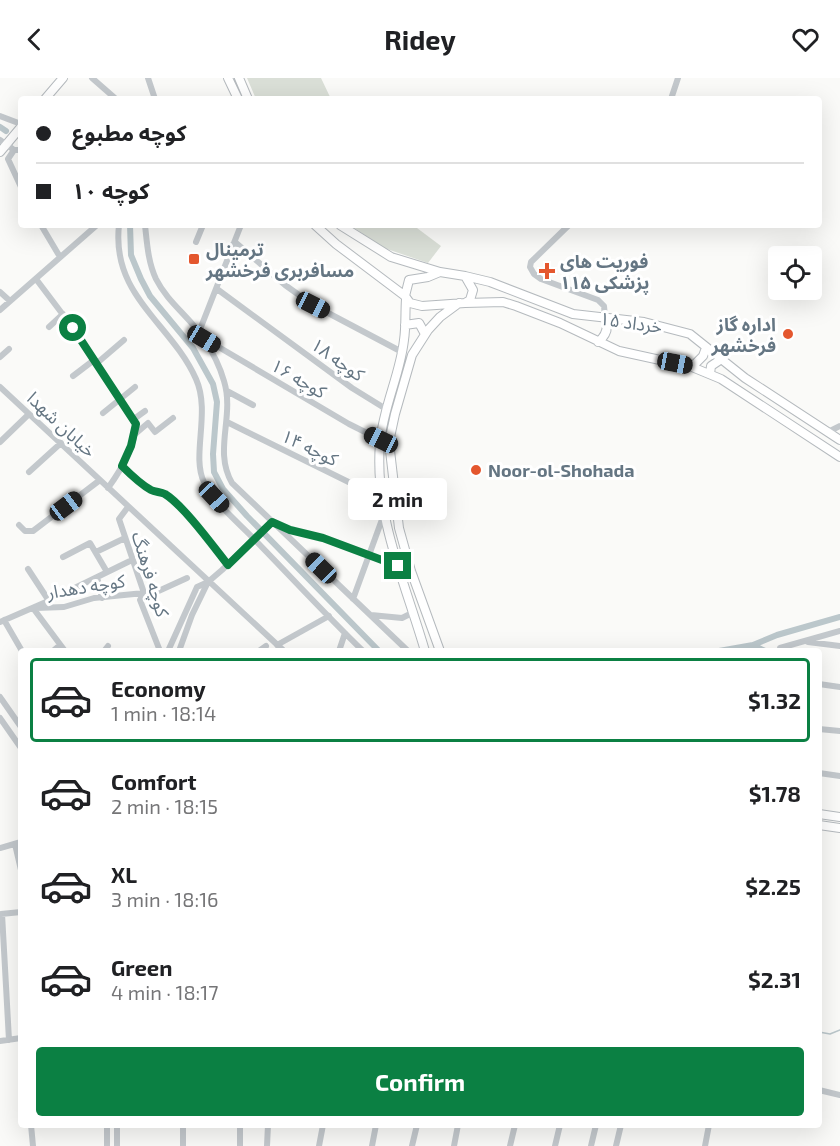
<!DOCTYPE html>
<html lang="en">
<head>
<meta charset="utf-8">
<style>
  body { margin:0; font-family:"Exo 2","Noto Sans Arabic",sans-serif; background:#f2f2f2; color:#202124; height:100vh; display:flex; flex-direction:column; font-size:22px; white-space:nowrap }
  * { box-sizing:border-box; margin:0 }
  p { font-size:20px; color:#757577 }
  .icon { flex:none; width:33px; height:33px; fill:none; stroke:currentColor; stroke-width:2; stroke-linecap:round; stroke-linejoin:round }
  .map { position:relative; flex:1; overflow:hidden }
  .side { position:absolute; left:18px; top:570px; width:804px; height:480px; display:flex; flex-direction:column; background:#fff; border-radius:6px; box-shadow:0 6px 24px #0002 }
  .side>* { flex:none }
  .top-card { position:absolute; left:18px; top:18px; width:804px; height:132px; border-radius:6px; box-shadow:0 6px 24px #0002; display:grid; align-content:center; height:132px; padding:0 18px; background:#fff }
  .fabs { position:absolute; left:768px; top:168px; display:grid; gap:12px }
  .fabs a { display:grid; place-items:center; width:54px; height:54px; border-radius:6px; background:#fff; box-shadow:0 6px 24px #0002; font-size:30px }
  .end { position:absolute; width:27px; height:27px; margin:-14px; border:8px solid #0b8043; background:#fff; box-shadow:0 0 0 3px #fff }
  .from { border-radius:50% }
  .bubble { position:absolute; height:42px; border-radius:6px; background:#fff; box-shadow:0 6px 24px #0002; font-size:20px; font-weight:700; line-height:42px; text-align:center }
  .car { position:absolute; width:18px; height:36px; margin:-18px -9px; border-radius:8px; box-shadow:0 0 4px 2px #0007; background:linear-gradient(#222 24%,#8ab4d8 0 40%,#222 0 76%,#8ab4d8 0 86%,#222 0) }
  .top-card b { display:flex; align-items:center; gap:21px; height:57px; font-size:22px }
  .top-card b+b { border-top:2px solid #e0e0e0 }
  .top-card i { width:15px; height:15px; background:#202124 }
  ul { padding:10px 0 0; list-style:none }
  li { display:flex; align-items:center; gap:18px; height:84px; margin:0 12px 9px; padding:0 6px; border:3px solid transparent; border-radius:6px }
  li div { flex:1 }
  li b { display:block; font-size:22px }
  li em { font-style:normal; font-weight:700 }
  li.selected { border-color:#0b8043 }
  li>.icon { width:54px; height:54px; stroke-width:1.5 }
  .primary-button { display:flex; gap:12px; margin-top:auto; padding:12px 18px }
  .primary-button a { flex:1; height:69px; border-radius:6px; background:#0b8043; color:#fff; font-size:24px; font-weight:700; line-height:69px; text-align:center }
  header { display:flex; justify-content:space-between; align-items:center; height:78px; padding:0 18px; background:#fff; font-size:27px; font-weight:700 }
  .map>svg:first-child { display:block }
  .green { fill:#dadfd7 }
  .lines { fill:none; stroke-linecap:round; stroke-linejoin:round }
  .stream { stroke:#bbc7cb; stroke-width:1.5 }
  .canal { stroke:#bbc7cb; stroke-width:6 }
  .major-casing { stroke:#b5babe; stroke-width:10 }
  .minor { stroke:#c3c8cc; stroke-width:6 }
  .major { stroke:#fff; stroke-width:8 }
  .route { stroke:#0b8043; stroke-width:8 }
  .poi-dot { fill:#e4572e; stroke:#fff; stroke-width:2 }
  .labels { text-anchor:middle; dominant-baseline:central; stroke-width:6; stroke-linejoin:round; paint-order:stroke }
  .poi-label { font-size:18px; font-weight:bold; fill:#657683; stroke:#fff; text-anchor:start }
  .street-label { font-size:18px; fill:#657683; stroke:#fff }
</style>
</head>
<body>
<header><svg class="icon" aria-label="back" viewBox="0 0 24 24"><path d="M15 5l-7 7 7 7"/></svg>Ridey<svg class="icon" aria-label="heart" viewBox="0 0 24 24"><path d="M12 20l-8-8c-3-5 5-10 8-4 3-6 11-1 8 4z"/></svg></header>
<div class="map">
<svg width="840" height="1068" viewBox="0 0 840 1068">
  <rect width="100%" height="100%" fill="#fafaf8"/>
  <!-- green -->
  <path class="green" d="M247 0H321L331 21H256Z
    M350 147H413L441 168 428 185 384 170Z"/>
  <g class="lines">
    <!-- stream -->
    <path class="stream" d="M819 954 830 956 840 952"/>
    <!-- canal -->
    <path class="canal" d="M0 49 6 53
      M130 147 131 177 141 201 150 218 193 270 213 306 217 324 213 376 214 394 223 411 247 438 379 573
      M753 567 777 557 840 539
      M719 573 753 567 765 573"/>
    <defs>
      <path id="major" d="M228 0 238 21
        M239 0 248 21
        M45 21 63 0
        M0 74 21 49
        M315 147 336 166 405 218 410 225 422 228 465 225 470 222 473 212 465 198 440 194 428 199 409 202 405 218
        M340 147 391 179 440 194
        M465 198 490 204 573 236 644 244 690 256 745 300 840 362
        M406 221C405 235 406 249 404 262 400 297 383 329 380 365 374 438 405 504 425 573
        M465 225 503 224 516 228 560 245 619 273 692 289 721 301 840 379
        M405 247 419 245 425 256
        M598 264C607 257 609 249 605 239
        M692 289 703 278 706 270
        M710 296 711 288 720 282
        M440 573 411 493 399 450 389 364 395 336 412 277 428 252 440 239 459 225
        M819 736 840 739
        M819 747 840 750"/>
    </defs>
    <!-- major casing -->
    <use href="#major" class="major-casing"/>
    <!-- minor -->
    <path class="minor" d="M92 0 116 21
      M148 0 155 21
      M671 21 678 0
      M0 38 21 46
      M0 62 14 72H21
      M14 72 8 81 21 109
      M41 147 60 179
      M119 147C111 218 171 245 196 301 211 334 191 378 204 404 213 424 240 446 255 462 291 499 326 537 363 573
      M145 147C147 165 148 184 156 201 168 225 190 239 204 261 212 273 220 289 224 303 235 339 213 372 232 405L408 573
      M569 147 531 184 530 189 534 196 541 201 598 222 604 228 605 239
      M196 164 203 147
      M225 174 235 164 285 207 313 227 402 274
      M36 201 73 250 136 346C135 369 121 392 108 410
      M217 211 352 310 386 331
      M0 214 10 223
      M0 232 97 147
      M49 249 63 236
      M199 254 241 147
      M205 261 349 346 381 362
      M0 279 9 271
      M96 286 124 262
      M73 298 94 282
      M0 309 284 573
      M227 313 253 327
      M103 335 135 309
      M134 341 145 333
      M227 344 381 420
      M828 354 840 348
      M134 357 148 345 155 354 173 340
      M0 364 29 336
      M122 389C131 397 140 406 151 412 155 414 161 414 165 417 184 428 213 468 228 487
      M29 394 61 365
      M128 429 119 441 144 515 140 522 160 573
      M19 447 25 453H33L100 402
      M96 474 125 460
      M63 479 90 465 107 494
      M28 491 49 523
      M97 499 102 520
      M141 521 187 500
      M353 521 384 436
      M33 530 65 573
      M36 530 64 529 94 520 144 515
      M371 537 402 540 414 534
      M4 542 22 573
      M0 544 46 524 132 482
      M808 564 840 568
      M277 567 329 538
      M53 573 60 567
      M104 573 108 568
      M168 573 197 509 208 504 222 492 272 444 290 452 323 460 398 488
      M179 573 192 537 208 504
      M259 573 266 568
      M339 573 345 555
      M780 573V570L840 553
      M819 606 840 609
      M0 619 21 649
      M0 640 21 670
      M819 651 840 653
      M819 695 840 698
      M15 766 21 792
      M0 770 21 764
      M1 836 21 834
      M2 836 9 962
      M0 963 21 960
      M819 1012 840 1017
      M31 1047 33 1068
      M107 1068V1047
      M117 1068V1047
      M183 1068V1047
      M240 1068V1047
      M267 1068 268 1047
      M319 1068 323 1047
      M372 1068 376 1047
      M412 1068 417 1047
      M454 1068 458 1047
      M510 1068 515 1047
      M555 1068 560 1047
      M591 1068 596 1047
      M616 1068 621 1047
      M705 1068 709 1047"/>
    <!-- major -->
    <use href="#major" class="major"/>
  </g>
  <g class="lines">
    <!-- route -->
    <path class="route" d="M73 250 136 346 131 368 122 388C131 397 140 406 151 412 155 414 161 414 165 416 184 428 213 468 228 487L272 444 290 452 323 460 398 488"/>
  </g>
  <!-- markers -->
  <g class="poi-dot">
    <rect x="188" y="175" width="12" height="12" rx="3"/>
    <path d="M544 184h6v6h6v6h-6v6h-6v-6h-6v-6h6z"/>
    <circle cx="788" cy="256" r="6"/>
    <circle cx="476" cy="392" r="6"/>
  </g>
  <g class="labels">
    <!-- poi labels -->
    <g class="poi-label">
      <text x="206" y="171">ترمینال<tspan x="206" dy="21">مسافربری فرخشهر</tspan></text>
      <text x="560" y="183">فوریت های<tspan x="560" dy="21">پزشکی ۱۱۵</tspan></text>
      <text x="776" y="246" text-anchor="end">اداره گاز<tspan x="776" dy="21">فرخشهر</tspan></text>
      <text x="488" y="392">Noor-ol-Shohada</text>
    </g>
    <!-- street labels -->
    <g class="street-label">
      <text transform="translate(631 244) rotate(8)">۱۵ خرداد</text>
      <text transform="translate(338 281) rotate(35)">کوچه ۱۸</text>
      <text transform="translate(299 300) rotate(30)">کوچه ۱۶</text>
      <text transform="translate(62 346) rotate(43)">خیابان شهدا</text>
      <text transform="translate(310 369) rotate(26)">کوچه ۱۴</text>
      <text transform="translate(151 496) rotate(73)">کوچه فرهنگ</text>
      <text transform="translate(86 508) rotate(-9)">کوچه دهدار</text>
    </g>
  </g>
</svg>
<div class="fabs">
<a><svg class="icon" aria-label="locate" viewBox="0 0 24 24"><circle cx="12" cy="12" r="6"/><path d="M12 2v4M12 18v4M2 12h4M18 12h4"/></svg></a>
</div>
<i class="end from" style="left:73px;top:250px"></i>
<i class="end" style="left:398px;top:488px"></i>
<div class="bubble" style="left:348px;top:400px;width:99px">2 min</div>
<i class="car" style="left:313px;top:227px;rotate:117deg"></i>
<i class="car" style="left:204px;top:261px;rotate:121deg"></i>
<i class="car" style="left:675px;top:285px;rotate:101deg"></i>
<i class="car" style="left:381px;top:362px;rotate:296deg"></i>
<i class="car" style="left:214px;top:419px;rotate:137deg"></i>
<i class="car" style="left:66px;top:428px;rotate:53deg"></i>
<i class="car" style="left:321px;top:490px;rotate:314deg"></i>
<div class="top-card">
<b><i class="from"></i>کوچه مطبوع</b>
<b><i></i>کوچه ۱۰</b>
</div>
<section class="side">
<ul>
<li class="selected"><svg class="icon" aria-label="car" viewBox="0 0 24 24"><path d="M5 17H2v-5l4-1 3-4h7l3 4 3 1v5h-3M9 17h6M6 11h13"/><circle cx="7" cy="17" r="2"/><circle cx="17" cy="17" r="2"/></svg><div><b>Economy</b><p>1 min · 18:14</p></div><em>$1.32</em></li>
<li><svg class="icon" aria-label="car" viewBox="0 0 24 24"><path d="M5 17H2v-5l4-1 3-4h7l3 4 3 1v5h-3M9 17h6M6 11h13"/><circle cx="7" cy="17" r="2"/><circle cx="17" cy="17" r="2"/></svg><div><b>Comfort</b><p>2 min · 18:15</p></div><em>$1.78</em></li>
<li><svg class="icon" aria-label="car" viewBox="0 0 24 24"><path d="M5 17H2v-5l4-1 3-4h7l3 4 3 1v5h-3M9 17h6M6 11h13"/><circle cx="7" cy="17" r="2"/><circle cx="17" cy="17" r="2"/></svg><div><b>XL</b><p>3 min · 18:16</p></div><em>$2.25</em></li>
<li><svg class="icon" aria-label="car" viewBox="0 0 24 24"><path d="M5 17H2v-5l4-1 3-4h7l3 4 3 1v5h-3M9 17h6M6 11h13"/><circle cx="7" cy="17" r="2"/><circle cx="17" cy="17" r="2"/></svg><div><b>Green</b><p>4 min · 18:17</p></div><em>$2.31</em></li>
</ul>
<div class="primary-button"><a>Confirm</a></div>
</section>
</div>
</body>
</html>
